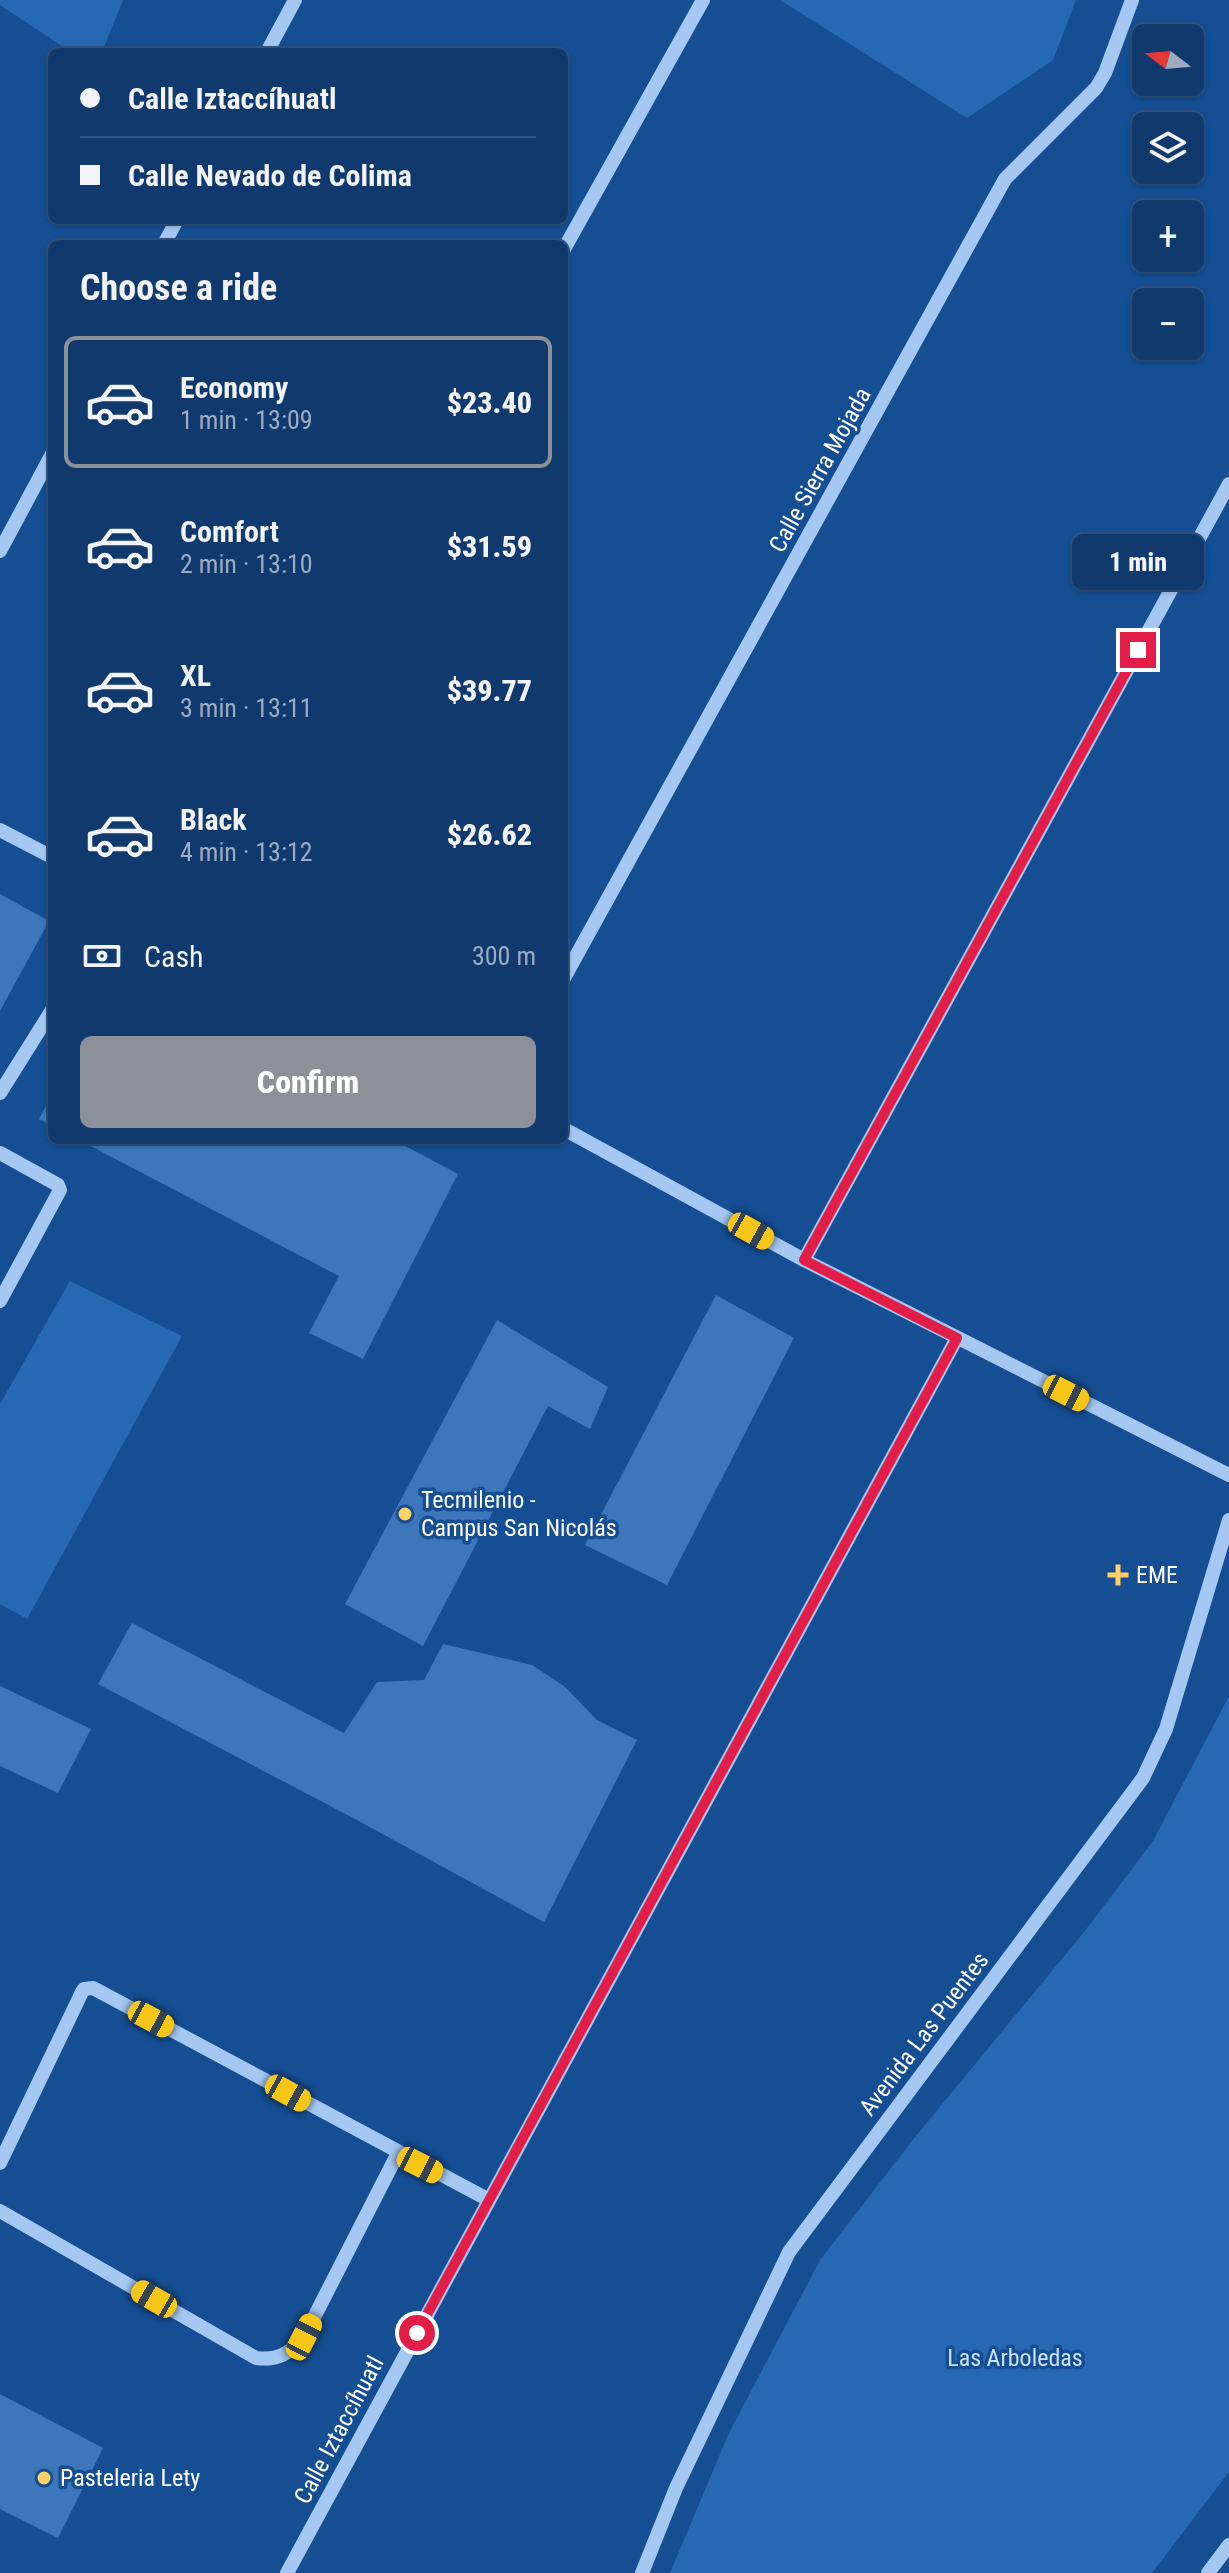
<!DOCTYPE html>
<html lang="en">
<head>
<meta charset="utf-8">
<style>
  body { margin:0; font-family:"Roboto Condensed",sans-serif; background:#1e4576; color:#f1f3f6; height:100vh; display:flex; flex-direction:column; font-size:30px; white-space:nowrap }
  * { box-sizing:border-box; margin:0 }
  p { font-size:26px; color:#9cadc2 }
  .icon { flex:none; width:44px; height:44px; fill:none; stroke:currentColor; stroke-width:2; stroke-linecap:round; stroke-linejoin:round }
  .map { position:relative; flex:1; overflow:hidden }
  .details { position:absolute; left:48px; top:240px; width:520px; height:904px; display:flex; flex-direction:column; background:#103a6e; border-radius:12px; box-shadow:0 2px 6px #0004,0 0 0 2px #305481 }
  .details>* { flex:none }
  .banner { position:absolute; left:48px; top:48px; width:520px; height:176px; border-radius:12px; box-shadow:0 2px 6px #0004,0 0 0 2px #305481; display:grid; align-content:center; height:176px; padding:0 32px; background:#103a6e }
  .needle { width:52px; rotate:286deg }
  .tools { position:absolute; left:1132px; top:24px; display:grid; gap:16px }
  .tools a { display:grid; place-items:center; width:72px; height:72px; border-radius:12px; background:#103a6e; box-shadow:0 2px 6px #0004,0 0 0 2px #305481; font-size:40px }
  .end { position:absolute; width:36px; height:36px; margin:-18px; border:10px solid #e11d48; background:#fff; box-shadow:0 0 0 4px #fff }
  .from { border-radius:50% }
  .bubble { position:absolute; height:56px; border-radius:12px; background:#103a6e; box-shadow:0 2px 6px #0004,0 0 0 2px #305481; font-size:26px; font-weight:800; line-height:56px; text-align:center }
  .car { position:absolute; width:24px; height:48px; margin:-24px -12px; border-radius:10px; box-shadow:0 0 6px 2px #0007; background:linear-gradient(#f5c518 24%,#345 0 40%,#f5c518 0 76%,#345 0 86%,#f5c518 0) }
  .banner b { display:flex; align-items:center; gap:28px; height:76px; font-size:30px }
  .banner b+b { border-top:2px solid #305481 }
  .banner i { width:20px; height:20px; background:#f1f3f6 }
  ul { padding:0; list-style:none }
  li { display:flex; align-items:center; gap:24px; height:132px; margin:0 16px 12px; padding:0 16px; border:4px solid transparent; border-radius:12px }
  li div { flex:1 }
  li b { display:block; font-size:30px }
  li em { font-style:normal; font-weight:800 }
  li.selected { border-color:#8c9099 }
  li>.icon { width:72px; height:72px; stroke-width:1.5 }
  h2 { padding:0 32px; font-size:36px; line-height:96px }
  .pay { display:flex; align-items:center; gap:20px; height:88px; padding:0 32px; font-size:30px }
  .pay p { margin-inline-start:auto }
  .button { display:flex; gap:16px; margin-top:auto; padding:16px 32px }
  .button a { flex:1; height:92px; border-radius:12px; background:#8c9099; color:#fff; font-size:32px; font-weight:800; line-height:92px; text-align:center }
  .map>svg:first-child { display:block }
  .green { fill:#2768b2 }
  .building { fill:#3d77bb }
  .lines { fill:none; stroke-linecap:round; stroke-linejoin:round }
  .minor { stroke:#a4c8f1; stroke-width:14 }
  .route { stroke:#e11d48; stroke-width:10 }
  .poi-dot { fill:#ffd064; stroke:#154e93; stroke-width:3 }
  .labels { text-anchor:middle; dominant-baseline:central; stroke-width:7; stroke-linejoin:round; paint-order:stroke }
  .street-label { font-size:24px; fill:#fff; stroke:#154e93 }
  .poi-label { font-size:24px; fill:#fff; stroke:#154e93; text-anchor:start }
  .park-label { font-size:24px; fill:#cbe2fc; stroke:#154e93 }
</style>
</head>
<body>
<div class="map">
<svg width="1229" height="2573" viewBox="0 0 1229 2573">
  <rect width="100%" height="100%" fill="#154e93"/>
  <!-- green -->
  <path class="green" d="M0 0H123L102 52H71L0 5Z
    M780 0H1076L1053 60 967 118Z
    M70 1281 182 1336 27 1619 0 1604V1404Z
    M1229 1696V2472L1152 2573H670L728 2435 820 2260 915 2137 1084 1932 1153 1841Z"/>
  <!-- building -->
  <path class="building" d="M0 894 49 921 0 1011Z
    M52 1095V1126L39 1119Z
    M79 1140H394L458 1174 363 1359 309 1333 339 1276Z
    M716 1295 794 1338 667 1585 585 1545Z
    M497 1320 608 1387 590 1429 548 1406 423 1646 345 1604Z
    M132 1623 344 1733 377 1682 424 1680 443 1644 532 1665 564 1686 597 1720 637 1740 544 1922 355 1819 98 1684Z
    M0 1686 91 1729 58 1793 0 1766Z
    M0 2394 103 2448 58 2538 0 2509Z"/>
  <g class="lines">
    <!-- minor -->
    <path class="minor" d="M267 52 295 0
      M164 244 177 220
      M564 249 703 0
      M0 551 52 454
      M0 830 52 857
      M564 978 1005 179 1096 88 1105 73 1132 0
      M0 1093 52 1010
      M564 1129 804 1260 1229 1475
      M0 1153 58 1185 60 1190 0 1301
      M804 1260 1229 484
      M0 2163 82 1992 84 1989 93 1988 489 2200
      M0 2211 256 2358C278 2361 290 2353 304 2337L398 2153
      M287 2573 957 1338
      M642 2573 676 2488 789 2252 1143 1778 1166 1729 1229 1520
      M1208 2573 1229 2545"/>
  </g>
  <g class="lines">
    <!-- route -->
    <path class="route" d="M417 2333 957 1338 804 1260 1138 650"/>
  </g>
  <!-- markers -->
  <g class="poi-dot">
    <circle cx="405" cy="1514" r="8"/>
    <path d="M1114 1563h8v8h8v8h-8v8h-8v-8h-8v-8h8z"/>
    <circle cx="44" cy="2478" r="8"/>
  </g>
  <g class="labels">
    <!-- street labels -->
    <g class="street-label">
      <text transform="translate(820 470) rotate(-61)">Calle Sierra Mojada</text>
      <text transform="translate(924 2034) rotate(-53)">Avenida Las Puentes</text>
      <text transform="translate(339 2430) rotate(-62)">Calle Iztaccíhuatl</text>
    </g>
    <!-- poi labels -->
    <g class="poi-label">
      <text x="421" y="1500">Tecmilenio -<tspan x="421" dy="28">Campus San Nicolás</tspan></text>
      <text x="1136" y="1575">EME</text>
      <text x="60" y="2478">Pasteleria Lety</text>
    </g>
    <!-- park labels -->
    <g class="park-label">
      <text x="1015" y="2358">Las Arboledas</text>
    </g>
  </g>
</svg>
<div class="tools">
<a><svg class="needle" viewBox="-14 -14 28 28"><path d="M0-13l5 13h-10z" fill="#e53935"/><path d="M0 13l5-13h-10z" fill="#9cadc2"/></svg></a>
<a><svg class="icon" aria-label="layers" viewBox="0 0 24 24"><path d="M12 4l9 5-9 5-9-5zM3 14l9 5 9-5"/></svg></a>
<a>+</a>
<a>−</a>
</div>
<i class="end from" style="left:417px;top:2333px"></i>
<i class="end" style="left:1138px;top:650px"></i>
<div class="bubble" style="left:1072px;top:534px;width:132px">1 min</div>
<i class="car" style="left:751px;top:1231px;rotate:119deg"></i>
<i class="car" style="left:1066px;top:1393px;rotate:117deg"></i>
<i class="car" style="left:151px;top:2019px;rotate:118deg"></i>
<i class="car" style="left:288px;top:2093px;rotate:119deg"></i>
<i class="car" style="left:420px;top:2165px;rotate:117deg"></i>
<i class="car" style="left:154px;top:2299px;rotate:300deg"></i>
<i class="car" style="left:304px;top:2337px;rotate:27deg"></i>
<div class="banner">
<b><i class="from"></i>Calle Iztaccíhuatl</b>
<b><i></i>Calle Nevado de Colima</b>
</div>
<section class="details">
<h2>Choose a ride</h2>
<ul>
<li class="selected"><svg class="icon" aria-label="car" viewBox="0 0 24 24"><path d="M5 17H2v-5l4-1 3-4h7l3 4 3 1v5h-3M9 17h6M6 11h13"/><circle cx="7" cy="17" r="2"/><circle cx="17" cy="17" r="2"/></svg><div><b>Economy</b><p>1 min · 13:09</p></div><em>$23.40</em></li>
<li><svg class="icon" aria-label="car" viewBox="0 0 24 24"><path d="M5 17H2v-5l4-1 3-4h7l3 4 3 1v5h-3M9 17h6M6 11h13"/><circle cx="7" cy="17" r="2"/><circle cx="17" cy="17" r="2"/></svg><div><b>Comfort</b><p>2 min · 13:10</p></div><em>$31.59</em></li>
<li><svg class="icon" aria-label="car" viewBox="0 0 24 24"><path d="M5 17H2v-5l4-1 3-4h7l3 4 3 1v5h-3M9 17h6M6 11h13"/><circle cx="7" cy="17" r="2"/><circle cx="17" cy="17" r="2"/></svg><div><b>XL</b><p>3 min · 13:11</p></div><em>$39.77</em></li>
<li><svg class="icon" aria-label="car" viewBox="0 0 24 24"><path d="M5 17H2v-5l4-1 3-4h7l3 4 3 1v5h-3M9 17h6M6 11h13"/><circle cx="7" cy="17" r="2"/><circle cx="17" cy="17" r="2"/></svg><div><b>Black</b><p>4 min · 13:12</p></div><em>$26.62</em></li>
</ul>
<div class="pay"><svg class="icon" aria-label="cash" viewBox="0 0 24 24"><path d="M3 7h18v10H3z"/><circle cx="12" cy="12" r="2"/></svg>Cash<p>300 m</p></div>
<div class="button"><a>Confirm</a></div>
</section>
</div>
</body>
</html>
